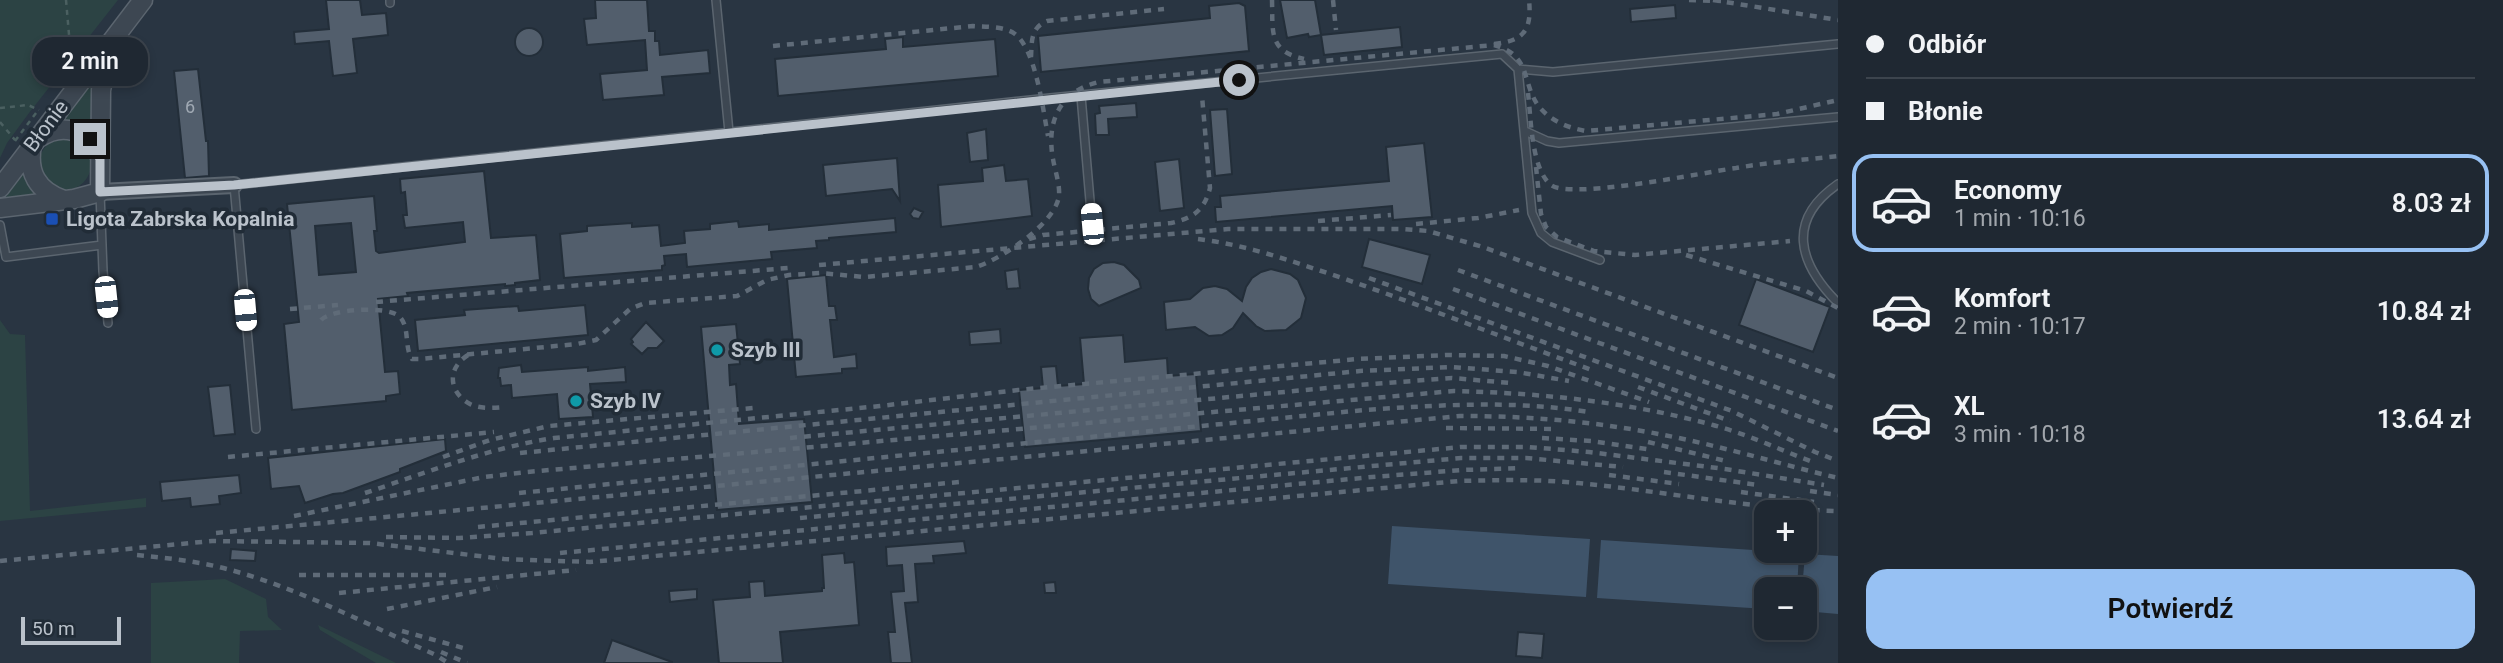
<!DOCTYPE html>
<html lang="pl">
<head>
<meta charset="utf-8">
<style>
  body { margin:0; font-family:Roboto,sans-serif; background:#27303a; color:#f1f3f6; height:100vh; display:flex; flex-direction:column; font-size:26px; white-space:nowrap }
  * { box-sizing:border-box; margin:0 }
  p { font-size:23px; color:#a1a6ac }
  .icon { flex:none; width:38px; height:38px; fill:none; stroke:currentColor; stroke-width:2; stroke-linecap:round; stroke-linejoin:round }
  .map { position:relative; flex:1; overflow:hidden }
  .drawer { display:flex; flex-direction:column; background:#1f2832; width:665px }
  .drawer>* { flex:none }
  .guide { display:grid; align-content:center; height:154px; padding:0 28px; background:#1f2832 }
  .tools { position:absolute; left:1754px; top:500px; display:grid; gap:14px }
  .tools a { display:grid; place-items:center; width:63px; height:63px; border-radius:14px; background:#1f2832; box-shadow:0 4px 10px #0003,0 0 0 2px #3c444d; font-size:35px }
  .scale { position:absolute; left:21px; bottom:18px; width:100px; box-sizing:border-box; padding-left:7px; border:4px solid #bac2cb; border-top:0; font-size:19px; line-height:24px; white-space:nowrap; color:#bac2cb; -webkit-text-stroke:5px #212c37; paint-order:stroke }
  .end { position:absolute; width:32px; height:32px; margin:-16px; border:9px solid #bac2cb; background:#111; box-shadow:0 0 0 4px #111 }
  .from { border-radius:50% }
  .bubble { position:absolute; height:49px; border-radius:21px; background:#1f2832; box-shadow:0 4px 10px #0003,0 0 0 2px #3c444d; font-size:23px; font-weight:600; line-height:49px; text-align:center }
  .car { position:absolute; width:21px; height:42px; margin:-21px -10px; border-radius:9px; box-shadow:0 0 5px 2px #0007; background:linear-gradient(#fff 24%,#345 0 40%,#fff 0 76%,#345 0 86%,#fff 0) }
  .guide b { display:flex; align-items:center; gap:24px; height:66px; font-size:26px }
  .guide b+b { border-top:2px solid #3c444d }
  .guide i { width:18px; height:18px; background:#f1f3f6 }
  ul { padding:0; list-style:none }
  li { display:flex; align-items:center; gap:21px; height:98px; margin:0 14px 10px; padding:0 14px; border:4px solid transparent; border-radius:21px }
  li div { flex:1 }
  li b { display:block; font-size:26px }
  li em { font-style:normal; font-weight:600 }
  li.selected { border-color:#97c1f3 }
  li>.icon { width:63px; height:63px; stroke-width:1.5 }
  .action { display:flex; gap:14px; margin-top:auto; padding:14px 28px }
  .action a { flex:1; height:80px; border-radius:21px; background:#97c1f3; color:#111; font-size:28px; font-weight:600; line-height:80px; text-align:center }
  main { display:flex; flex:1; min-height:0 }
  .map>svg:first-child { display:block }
  .green { fill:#2c4344 }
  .water { fill:#3f546a }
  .building { fill:#525e6c; stroke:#232e39; stroke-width:2; fill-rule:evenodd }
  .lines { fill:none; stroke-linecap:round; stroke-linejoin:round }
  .service-casing { stroke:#5b656f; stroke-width:10 }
  .minor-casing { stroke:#5b656f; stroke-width:18 }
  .tertiary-casing { stroke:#5b656f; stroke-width:21 }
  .path { stroke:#4b6061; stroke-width:2.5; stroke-dasharray:5 5; stroke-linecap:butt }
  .service { stroke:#3d4752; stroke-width:7 }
  .minor { stroke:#3d4752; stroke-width:14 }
  .tertiary { stroke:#3d4752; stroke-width:18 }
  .rail { stroke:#5f6b78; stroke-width:4.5; stroke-dasharray:7 7; stroke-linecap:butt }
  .route { stroke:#bac2cb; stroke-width:9 }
  .transit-dot { fill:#1a4fb4; stroke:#212c37; stroke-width:2.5 }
  .culture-dot { fill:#0f9aa8; stroke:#212c37; stroke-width:2.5 }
  .labels { text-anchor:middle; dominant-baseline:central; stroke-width:7; stroke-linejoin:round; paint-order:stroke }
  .number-label { font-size:18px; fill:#a0a9b3 }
  .street-label { font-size:21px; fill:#bac2cb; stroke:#212c37 }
  .poi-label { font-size:21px; font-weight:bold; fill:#bac2cb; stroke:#212c37; text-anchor:start }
</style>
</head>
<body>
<main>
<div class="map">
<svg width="1838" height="663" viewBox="0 0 1838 663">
  <rect width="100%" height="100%" fill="#293542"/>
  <!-- green -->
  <path class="green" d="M0 0H118L29 113 7 143 0 158Z
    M95 71 93 127 59 122Z
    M39 164a26 26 0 1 1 52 0a26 26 0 1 1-52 0Z
    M20 172 24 173 36 196 0 201Z
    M0 320 10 334 25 335 30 511 146 498V507L0 521Z
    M225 579 266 599 268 617 282 630 240 631 239 663H151V583Z
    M318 625 396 663H376L320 630Z"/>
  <!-- water -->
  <path class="water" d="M1392 526 1590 539 1586 597 1388 584Z
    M1601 540 1799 553 1797 590H1766V609L1597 598Z
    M1805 554 1838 556V614L1804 611 1802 590Z"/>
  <!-- building -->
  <path class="building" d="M326 0H360L362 15 386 13 388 35 353 39 357 73 333 76 329 41 295 44 294 32 329 29Z
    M595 0H647L649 31H655V41H659L660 55 708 50 710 73 662 77 664 95 603 100 600 74 647 70 645 40 587 45 584 19 596 18Z
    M1280 0H1315L1321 35 1309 37 1308 34 1287 38Z
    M1239 3 1245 6 1249 51 1041 72 1038 36 1210 18 1209 6Z
    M1675 5 1676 18 1631 22 1630 9Z
    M1400 27 1402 47 1324 55 1321 35Z
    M515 42a14 14 0 1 1 28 0a14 14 0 1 1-28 0Z
    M903 37V47L995 39 998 76 778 96 775 59 886 49 885 39Z
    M198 69 206 141H208L209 176 185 178 174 71Z
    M1136 103 1137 117 1108 119 1109 135H1096L1095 114 1100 113 1099 106Z
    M1227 109 1232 174 1215 176 1210 110Z
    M986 129 988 160 970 162 967 133Z
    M1424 143 1432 217 1393 220 1392 206 1216 222 1215 207H1221L1220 196 1389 181 1386 147Z
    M897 158 900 201 892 189 826 196 823 165Z
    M1179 159 1184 208 1160 211 1155 162Z
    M1004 165 1006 181 1028 179 1032 216 941 227 938 185 983 181 982 168Z
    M484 171 491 238 536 235 540 280 515 283V285L505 286V284L407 293 408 296 378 299 385 372 398 371 400 394 386 396V401L292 410 284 324 299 322 287 204 374 196 377 231H374L376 251 379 253 465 242 463 222 405 228 403 215H407L405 192 401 193 400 179ZM351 223 356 272 319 275 315 226Z
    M914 208 923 212 919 219 913 218 910 214Z
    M895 218 896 232 829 238V240L816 241 817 248 771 252 772 259 687 267 686 254 664 256 665 265 662 266V270L564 278 560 234 587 231V226L632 223V227L659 225 661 246 685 243 684 231 710 229V224L738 221 739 227 769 224V230Z
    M1369 239 1430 255 1422 284 1362 267Z
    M1114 262 1124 265 1139 280 1141 288 1099 306 1091 299 1088 289 1089 278 1094 269 1103 263Z
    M1018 269 1020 288 1007 289 1005 271Z
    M1271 269 1290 274 1298 280 1306 298 1301 318 1286 330 1265 331 1256 326 1243 313 1233 328 1222 335 1209 336 1195 327 1166 330 1164 302 1190 299 1203 288 1215 286 1227 289 1242 301 1246 287 1252 278 1261 272Z
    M826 275 829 306H835L837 320H830L834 357 856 354 857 368 842 369V373L796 377 787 279Z
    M1756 279 1830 307 1813 352 1739 325Z
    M585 305 588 335 418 351 415 320 465 315 464 310 518 306 519 311Z
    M646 322 664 341 657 348H648L642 354 631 344 633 342 631 339Z
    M736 324 740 364 729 365 730 385 736 384 739 424 804 419 812 502 717 510 701 327Z
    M1000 329 1001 343 970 345 969 332Z
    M1123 335 1125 362 1167 358 1168 376 1196 374 1201 431 1025 447 1019 390 1043 388 1041 367 1056 366 1058 386 1084 384 1080 338Z
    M521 365 522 372 588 367V371L625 367 626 382 590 384 593 417 559 419 557 394 512 398 511 385 501 386 500 378H498L499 368Z
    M230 385 235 434 214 436 208 387Z
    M445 439 446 451 400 469V472L343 493 333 494 305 503 299 486 271 489 268 458Z
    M239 475 241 493 219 496 220 504 191 507 190 498 162 501 160 482Z
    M964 541 966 553 933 556 934 563 915 564 918 602 905 603 912 663H891L888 632H895L891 592 904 591 902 565 887 566 886 547Z
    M231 549 256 551 255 561 230 560Z
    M844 553 845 563 854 562 859 625 780 632 783 663H719L713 600 750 597 749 582 764 581 765 596 822 591V588H824L822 555Z
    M1055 582 1056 593H1045L1044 583Z
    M697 589V599L670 602 669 591Z
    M1518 632 1544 634 1542 658 1516 656Z
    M612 640 672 662V663H604Z"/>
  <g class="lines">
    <defs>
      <path id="service" d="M390 0V3
        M716 0 729 132
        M1518 69 1553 72 1838 44
        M1081 96 1092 224
        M1525 131 1547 141 1559 143 1838 117
        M1838 184C1786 220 1798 263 1838 303
        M100 193 103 271 108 323
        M0 225 6 257 102 245
        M256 429 234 185 1040 99 1502 54 1518 69 1532 213 1541 233 1552 242 1600 260"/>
      <path id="minor" d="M100 192 234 185"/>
      <path id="tertiary" d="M39 138C62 122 88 130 99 155
        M32 145C27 172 37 191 64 200
        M0 188 143 0
        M0 208 74 199 100 192 101 90 108 59 119 33"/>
    </defs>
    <!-- service casing -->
    <use href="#service" class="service-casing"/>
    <!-- minor casing -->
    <use href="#minor" class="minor-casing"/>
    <!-- tertiary casing -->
    <use href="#tertiary" class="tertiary-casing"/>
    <!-- path -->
    <path class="path" d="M66 0 72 69
      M0 108 28 105 39 110
      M0 122 15 140
      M15 141 36 113"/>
    <!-- service -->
    <use href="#service" class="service"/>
    <!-- minor -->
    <use href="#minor" class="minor"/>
    <!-- tertiary -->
    <use href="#tertiary" class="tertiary"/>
    <!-- rail -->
    <path class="rail" d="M1272 0C1273 32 1268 51 1304 59
      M1333 0 1336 30
      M1689 0 1721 1
      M1713 0 1838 20
      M1494 44C1524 41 1532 30 1529 0
      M773 46 973 26C986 27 1004 26 1015 34 1036 50 1043 110 1048 136
      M1031 57C1032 42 1030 28 1047 21L1164 9
      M1528 93C1531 117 1531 169 1551 185 1571 200 1706 172 1736 168 1770 162 1804 160 1838 156
      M1536 167 1541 214 1546 227 1557 237 1594 251 1635 255 1790 241
      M1318 221 1391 215
      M1416 224 1478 218 1519 210
      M1029 239 1043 235 1171 223C1193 218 1204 211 1210 188L1202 96
      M1198 239C1248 245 1294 262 1342 278 1426 307 1509 340 1592 370
      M1686 255 1806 291 1838 308
      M819 265 1228 229H1402L1428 231 1483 247 1838 378
      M1458 270 1838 410
      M1369 278 1732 411 1815 452 1838 461
      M1453 289 1838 431
      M376 302 788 268
      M290 309 338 305
      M321 320C331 309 389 305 400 317 410 328 404 347 412 359H420L577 344 596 340 630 309 645 303 737 296 767 280 789 275 820 273 865 277 976 267C1001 259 1055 224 1059 196 1060 184 1055 171 1053 159 1046 121 1060 91 1099 82L1494 45C1534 56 1520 85 1541 109 1553 122 1569 128 1586 131L1777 114 1838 100
      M468 355C447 368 448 392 470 404 480 409 493 408 504 407
      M1638 387 1730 421
      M1446 428 1558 429
      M790 438 1359 385 1452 378 1511 383
      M1542 438 1591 441 1653 450
      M1648 442 1726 461
      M520 453 1360 371 1451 367 1517 372 1569 381
      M228 457 494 432
      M443 457 490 440 549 426 753 408
      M1664 472 1758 485
      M1609 475 1679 484
      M1810 491 1838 495
      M1741 492 1814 502
      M365 493C428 472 489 448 554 438L880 406 1018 390 1358 359 1447 355 1504 356 1548 366 1649 402
      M519 493 1364 410C1439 405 1514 400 1589 412
      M294 516 484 477 527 472 1454 391C1541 393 1629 402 1713 425 1747 434 1780 450 1813 462
      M800 518 1461 458H1526L1623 467
      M478 527 959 482
      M216 533 1460 416C1540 416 1610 423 1688 440 1738 451 1788 466 1838 478
      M386 537 459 538 532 533 1461 447H1528L1589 452 1725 469 1824 485
      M560 553 1372 477 1462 470 1522 468
      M137 555C167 558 197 561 227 569 299 588 368 625 436 655L448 663
      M0 561 212 541 370 543 504 559 590 562 1459 481C1498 480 1537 479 1577 483 1664 491 1750 509 1838 511
      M299 575H449
      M339 593 576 570
      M387 609 497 587
      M402 631 467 649
      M441 652 467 663"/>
  </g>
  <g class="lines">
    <!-- route -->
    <path class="route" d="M90 139 100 159V192L234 185 1239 80"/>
  </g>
  <!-- markers -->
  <rect class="transit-dot" x="45" y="212" width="14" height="14" rx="3.5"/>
  <g class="culture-dot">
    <circle cx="717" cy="350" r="7"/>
    <circle cx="576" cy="401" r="7"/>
  </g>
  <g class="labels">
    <!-- number labels -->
    <g class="number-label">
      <text x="190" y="106">6</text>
    </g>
    <!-- street labels -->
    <g class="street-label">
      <text transform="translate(46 126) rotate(-53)">Błonie</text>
    </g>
    <!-- poi labels -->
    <g class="poi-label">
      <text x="66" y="219">Ligota Zabrska Kopalnia</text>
      <text x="731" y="350">Szyb III</text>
      <text x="590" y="401">Szyb IV</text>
    </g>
  </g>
</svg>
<div class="tools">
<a>+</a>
<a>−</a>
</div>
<div class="scale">50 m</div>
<i class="end from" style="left:1239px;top:80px"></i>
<i class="end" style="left:90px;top:139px"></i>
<div class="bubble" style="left:32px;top:37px;width:116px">2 min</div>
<i class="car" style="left:1092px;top:224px;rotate:355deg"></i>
<i class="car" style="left:106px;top:297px;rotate:174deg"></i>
<i class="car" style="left:245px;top:310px;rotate:175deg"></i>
</div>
<section class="drawer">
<div class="guide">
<b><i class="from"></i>Odbiór</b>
<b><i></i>Błonie</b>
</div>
<ul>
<li class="selected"><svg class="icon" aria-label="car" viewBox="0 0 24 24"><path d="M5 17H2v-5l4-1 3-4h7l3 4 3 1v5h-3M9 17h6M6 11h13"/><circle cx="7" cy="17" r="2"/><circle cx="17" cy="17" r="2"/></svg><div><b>Economy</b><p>1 min · 10:16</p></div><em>8.03 zł</em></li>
<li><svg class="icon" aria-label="car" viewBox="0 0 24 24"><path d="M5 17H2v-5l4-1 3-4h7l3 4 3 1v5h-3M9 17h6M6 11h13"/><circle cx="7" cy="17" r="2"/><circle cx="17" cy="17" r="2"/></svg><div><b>Komfort</b><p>2 min · 10:17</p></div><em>10.84 zł</em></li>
<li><svg class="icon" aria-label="car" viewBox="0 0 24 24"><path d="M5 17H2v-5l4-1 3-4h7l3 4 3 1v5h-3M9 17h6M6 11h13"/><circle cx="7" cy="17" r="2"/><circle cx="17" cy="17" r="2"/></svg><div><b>XL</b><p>3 min · 10:18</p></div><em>13.64 zł</em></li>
</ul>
<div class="action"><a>Potwierdź</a></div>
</section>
</main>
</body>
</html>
